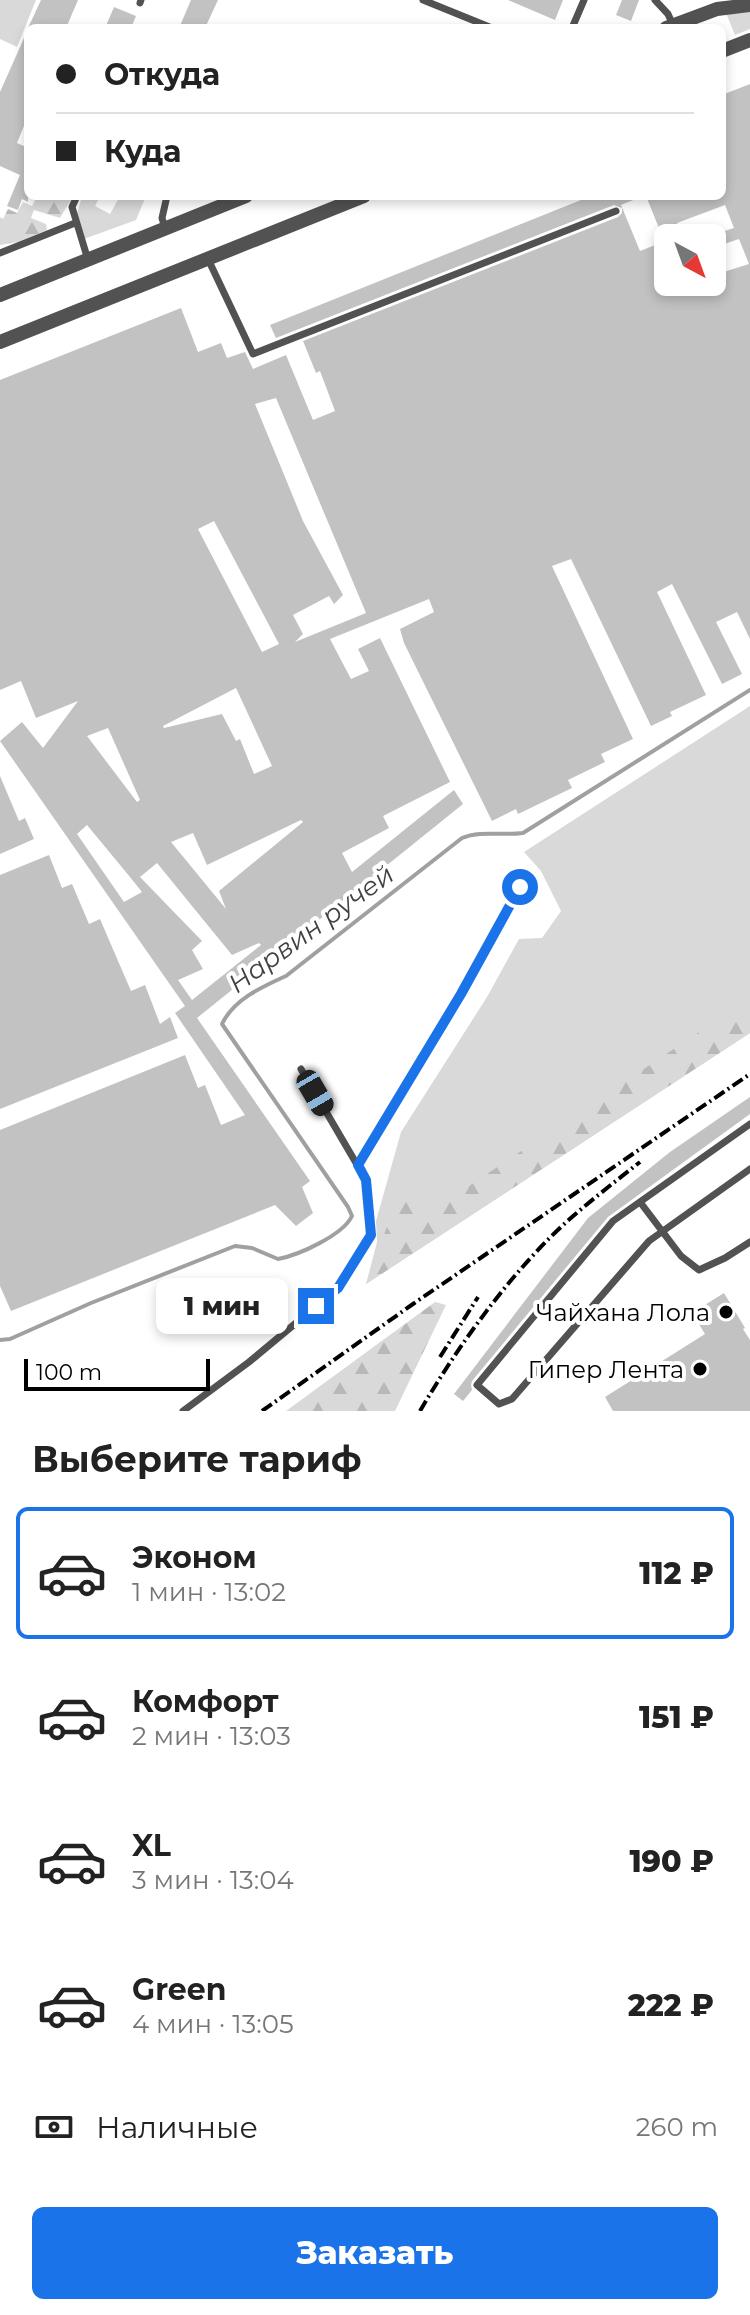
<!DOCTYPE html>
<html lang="ru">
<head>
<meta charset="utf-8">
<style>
  body { margin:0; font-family:Montserrat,sans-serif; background:#f6f6f6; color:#222; height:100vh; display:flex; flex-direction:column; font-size:30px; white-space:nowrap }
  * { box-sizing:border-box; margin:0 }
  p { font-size:26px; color:#767676 }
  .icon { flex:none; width:44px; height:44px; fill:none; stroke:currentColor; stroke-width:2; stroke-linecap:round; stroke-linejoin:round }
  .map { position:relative; height:1411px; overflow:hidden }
  .side { display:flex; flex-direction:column; background:#fff; flex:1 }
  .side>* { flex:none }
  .hud { position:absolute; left:24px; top:24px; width:702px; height:176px; border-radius:12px; box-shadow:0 4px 12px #0003; display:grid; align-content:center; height:176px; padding:0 32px; background:#fff }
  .needle { width:52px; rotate:139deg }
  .tools { position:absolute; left:654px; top:224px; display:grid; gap:16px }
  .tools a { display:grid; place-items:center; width:72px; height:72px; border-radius:12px; background:#fff; box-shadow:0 4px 12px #0003; font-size:40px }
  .scale { position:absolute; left:24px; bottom:20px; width:186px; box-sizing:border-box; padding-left:8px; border:4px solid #000; border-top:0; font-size:22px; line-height:28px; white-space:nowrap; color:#000; -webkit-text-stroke:6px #fff; paint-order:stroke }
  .end { position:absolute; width:36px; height:36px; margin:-18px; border:10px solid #1a73e8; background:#fff; box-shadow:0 0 0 4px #fff }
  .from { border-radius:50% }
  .bubble { position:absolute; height:56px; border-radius:12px; background:#fff; box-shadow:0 4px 12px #0003; font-size:26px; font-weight:800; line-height:56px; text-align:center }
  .car { position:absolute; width:24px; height:48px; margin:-24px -12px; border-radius:10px; box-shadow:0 0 6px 2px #0007; background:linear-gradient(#222 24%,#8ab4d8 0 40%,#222 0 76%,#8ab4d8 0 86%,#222 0) }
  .hud b { display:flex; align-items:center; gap:28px; height:76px; font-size:30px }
  .hud b+b { border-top:2px solid #e0e0e0 }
  .hud i { width:20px; height:20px; background:#222 }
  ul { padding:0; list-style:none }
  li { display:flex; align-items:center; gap:24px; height:132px; margin:0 16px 12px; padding:0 16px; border:4px solid transparent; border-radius:12px }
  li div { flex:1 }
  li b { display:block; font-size:30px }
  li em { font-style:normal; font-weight:800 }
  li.current { border-color:#1a73e8 }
  li>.icon { width:72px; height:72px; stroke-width:1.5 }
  h2 { padding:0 32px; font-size:36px; line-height:96px }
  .pay { display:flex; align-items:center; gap:20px; height:88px; padding:0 32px; font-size:30px }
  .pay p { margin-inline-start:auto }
  .primary-button { display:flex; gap:16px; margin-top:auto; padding:16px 32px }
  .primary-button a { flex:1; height:92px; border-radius:12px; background:#1a73e8; color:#fff; font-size:32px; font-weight:800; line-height:92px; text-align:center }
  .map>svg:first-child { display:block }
  .grass { fill:#d9d9d9 }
  .forest { fill:url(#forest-firs) }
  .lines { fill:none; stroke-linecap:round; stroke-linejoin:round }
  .stream { stroke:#a0a0a0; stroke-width:4 }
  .building { fill:#c2c2c2; fill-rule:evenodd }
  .service { stroke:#525252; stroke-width:7 }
  .minor { stroke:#525252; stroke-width:14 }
  .rail { stroke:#000; stroke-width:4; stroke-dasharray:12 4 2 4; stroke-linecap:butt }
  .route { stroke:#1a73e8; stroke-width:10 }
  .poi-dot { fill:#000; stroke:#fff; stroke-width:3 }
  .labels { text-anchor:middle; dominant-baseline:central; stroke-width:8; stroke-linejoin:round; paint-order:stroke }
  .poi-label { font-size:24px; fill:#000; stroke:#fff; text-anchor:end }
  .water-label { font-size:26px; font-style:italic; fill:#414141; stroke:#fff }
</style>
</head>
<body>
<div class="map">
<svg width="750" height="1411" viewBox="0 0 750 1411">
  <defs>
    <pattern id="forest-firs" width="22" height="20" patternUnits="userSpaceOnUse" patternTransform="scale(2)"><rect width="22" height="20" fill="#d9d9d9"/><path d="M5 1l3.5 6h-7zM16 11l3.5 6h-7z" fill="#b8b8b8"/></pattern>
  </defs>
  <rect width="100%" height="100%" fill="#fff"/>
  <!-- grass -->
  <path class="grass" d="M0 0H36L17 47 0 39Z
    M750 11V29L735 35 726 13Z
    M82 196H100L95 206 110 214 120 196H146L136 220 84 239 77 214Z
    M750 706V1033L366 1284 377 1242 376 1221 401 1132 487 997 519 939 542 938 561 911 541 871 524 852Z"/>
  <!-- forest -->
  <path class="forest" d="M37 196H73L60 218 34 210 31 218 46 224 47 230 18 242 0 245V217L3 219 8 209 17 213 23 202 32 206Z
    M750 998V1033L366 1284 401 1188 433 1210Z
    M435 1302 446 1305 395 1411H286Z"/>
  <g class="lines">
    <!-- stream -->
    <path class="stream" d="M0 1340 10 1339 91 1303 235 1246 252 1248 278 1259C299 1255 343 1235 352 1216L348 1207 222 1024C234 999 262 987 286 976L462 838C481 830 502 836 523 833L750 690"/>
  </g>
  <!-- building -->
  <path class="building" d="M41 0H78L66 28H28Z
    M191 0H218L205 28H179Z
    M508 0H563L555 20Z
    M622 0H639L631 21 616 15Z
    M114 7 136 16 131 28H105Z
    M28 29V116L17 143 28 148V202L22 199 18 210 7 206 20 175 0 166V92Z
    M750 84V639L737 612 716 622 742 674 722 684 672 584 657 592 706 695 670 712 672 716 651 726 571 559 552 566 633 739 601 754 605 762 568 780 572 788 518 814 516 809 492 821 404 643 400 629 434 612 429 599 330 639 351 679 369 671 358 649 380 638 450 782 383 816 389 828 342 853 352 872 454 790 463 804 197 1018 310 1181 302 1187 313 1213 296 1226 275 1205 11 1311 0 1286V1130L185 1055 198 1088 205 1085 221 1125 245 1115 175 1013 185 1006 0 741 22 722 43 748 78 701 36 718 21 681 0 690V380L181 308 198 352 221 343 227 358 245 352 253 369 286 355 313 420 335 411 320 371 316 373 303 341 618 217 622 213V208L614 205 276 338 270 325 591 196H643L621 205 640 251 668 240V282H716L714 275 749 264 739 239 712 248V235L734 228 725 205 677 223 684 238H663L646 196H722V95ZM276 398 366 613 295 642 303 634 293 615 329 596 334 604 343 595 303 521 255 404ZM214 521 279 644 262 652 198 529ZM236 688 272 766 254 774 240 739 236 741 222 714 164 728 163 726ZM108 728 140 800 137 802 87 736ZM301 820 303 822 219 891 226 909 171 842 193 833 207 865ZM87 825 130 877 142 892 124 902 77 834ZM157 863 232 955 259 943 261 945 192 1000 178 980 203 969 192 950 202 941 140 877Z
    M0 776 19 821 25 818 34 839 0 854Z
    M49 855 62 888 72 884 89 924 100 919 131 991 145 985 160 1024 170 1017 178 1038 0 1109V875Z
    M750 1097V1114L608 1217 472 1381 471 1385 472 1390 463 1401 454 1394 588 1218 670 1152Z
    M724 1293 745 1328 743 1329 750 1340V1411H613L605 1397 705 1334 692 1313Z"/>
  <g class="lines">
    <!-- service -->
    <path class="service" d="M423 0 492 28
      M655 0 668 14 673 25
      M140 3 141 0
      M572 28 584 0
      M77 196 72 207 88 260
      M165 228 162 218 167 196
      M0 253 75 223
      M208 259 253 354 616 211
      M750 1124 613 1221 477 1385 499 1404 512 1399 649 1241 750 1169
      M358 1165 461 994 520 887
      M640 1202 681 1256 699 1270 725 1258 750 1242
      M183 1411 249 1362 338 1288 371 1235 366 1180 301 1069"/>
    <!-- minor -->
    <path class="minor" d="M666 28 717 9 750 5
      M722 51 750 40
      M0 295 246 196
      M0 342 364 196"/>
    <!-- rail -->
    <path class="rail" d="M440 1357 478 1297
      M262 1411 413 1304 750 1074
      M420 1411C459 1344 514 1268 572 1217 594 1198 617 1180 640 1162"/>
  </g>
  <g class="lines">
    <!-- route -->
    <path class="route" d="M316 1306 338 1288 371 1235 366 1180 358 1165 461 994 520 887"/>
  </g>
  <!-- markers -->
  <g class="poi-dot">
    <circle cx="726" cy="1312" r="8"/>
    <circle cx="700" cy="1369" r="8"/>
  </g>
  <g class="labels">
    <!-- poi labels -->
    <g class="poi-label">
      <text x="710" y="1312">Чайхана Лола</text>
      <text x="684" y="1369">Гипер Лента</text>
    </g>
    <!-- water labels -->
    <g class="water-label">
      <text transform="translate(311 929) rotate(-36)">Нарвин ручей</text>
    </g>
  </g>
</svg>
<div class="tools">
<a><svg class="needle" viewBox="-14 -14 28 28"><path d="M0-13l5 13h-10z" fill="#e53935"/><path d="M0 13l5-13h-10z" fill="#767676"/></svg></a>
</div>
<div class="scale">100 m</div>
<i class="end from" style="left:520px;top:887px"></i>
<i class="end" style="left:316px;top:1306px"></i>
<div class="bubble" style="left:156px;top:1278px;width:132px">1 мин</div>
<i class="car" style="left:315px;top:1093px;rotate:150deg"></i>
<div class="hud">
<b><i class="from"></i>Откуда</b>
<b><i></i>Куда</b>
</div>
</div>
<section class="side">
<h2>Выберите тариф</h2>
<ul>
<li class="current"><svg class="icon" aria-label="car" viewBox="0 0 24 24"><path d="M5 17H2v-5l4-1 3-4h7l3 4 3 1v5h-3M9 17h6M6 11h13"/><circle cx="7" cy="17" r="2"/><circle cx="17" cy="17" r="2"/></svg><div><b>Эконом</b><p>1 мин · 13:02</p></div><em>112 ₽</em></li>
<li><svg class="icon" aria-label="car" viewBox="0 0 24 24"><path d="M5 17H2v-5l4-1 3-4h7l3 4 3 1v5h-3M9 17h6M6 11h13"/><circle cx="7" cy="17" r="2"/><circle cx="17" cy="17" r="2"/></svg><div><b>Комфорт</b><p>2 мин · 13:03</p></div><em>151 ₽</em></li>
<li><svg class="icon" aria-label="car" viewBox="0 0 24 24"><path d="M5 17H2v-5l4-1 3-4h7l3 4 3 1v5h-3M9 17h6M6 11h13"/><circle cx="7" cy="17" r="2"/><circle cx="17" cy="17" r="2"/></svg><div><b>XL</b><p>3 мин · 13:04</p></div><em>190 ₽</em></li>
<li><svg class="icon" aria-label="car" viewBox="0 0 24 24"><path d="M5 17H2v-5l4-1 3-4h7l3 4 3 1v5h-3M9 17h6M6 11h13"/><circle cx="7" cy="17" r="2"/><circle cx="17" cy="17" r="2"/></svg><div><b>Green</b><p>4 мин · 13:05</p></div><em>222 ₽</em></li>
</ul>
<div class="pay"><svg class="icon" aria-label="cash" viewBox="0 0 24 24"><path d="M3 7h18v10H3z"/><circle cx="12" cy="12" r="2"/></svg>Наличные<p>260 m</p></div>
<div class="primary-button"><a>Заказать</a></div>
</section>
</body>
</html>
